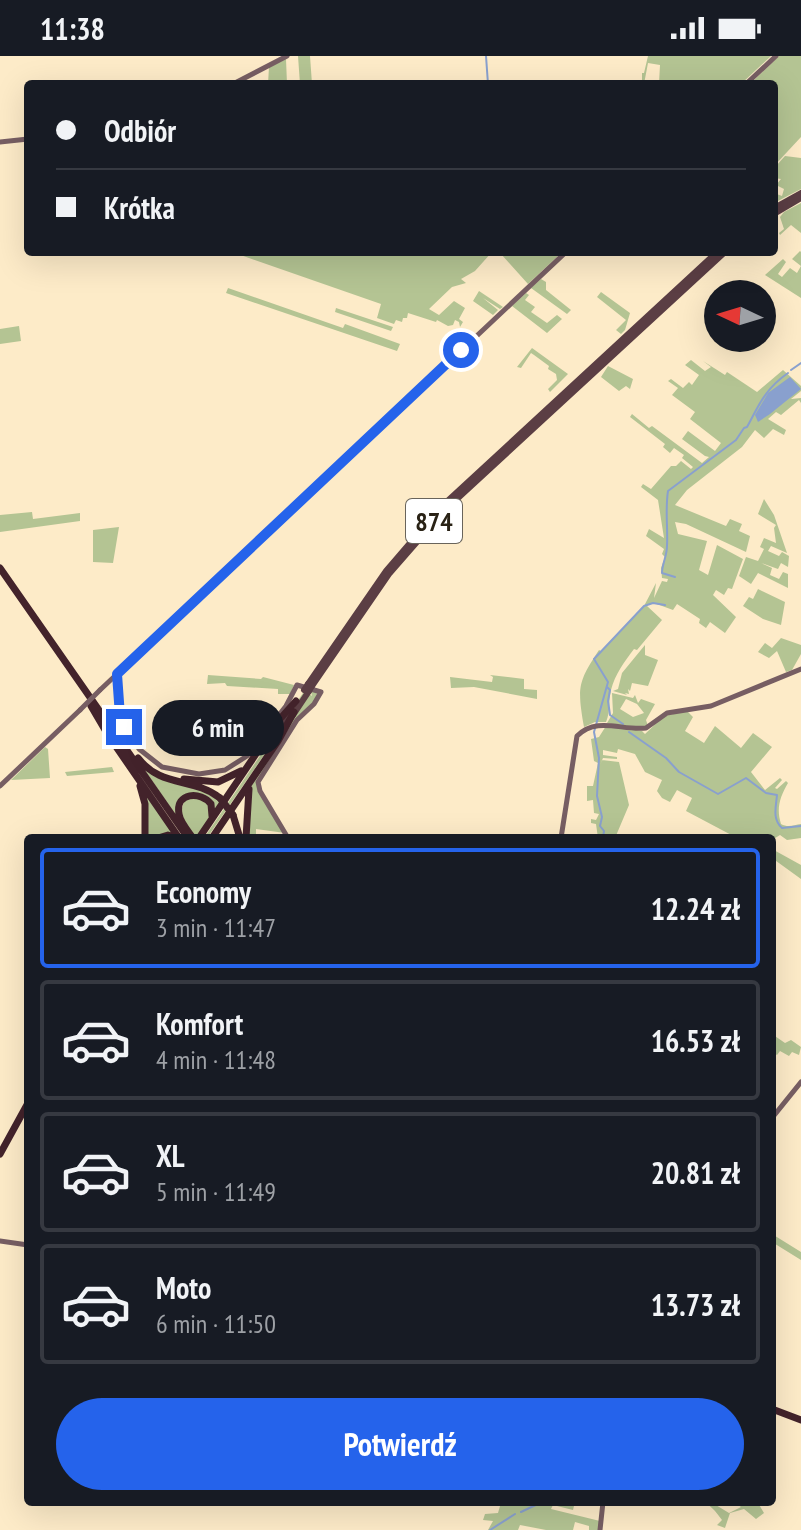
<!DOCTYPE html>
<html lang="pl">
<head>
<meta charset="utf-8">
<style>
  body { margin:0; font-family:"PT Sans Narrow",sans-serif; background:#20242c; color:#f1f3f6; height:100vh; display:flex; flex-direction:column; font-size:30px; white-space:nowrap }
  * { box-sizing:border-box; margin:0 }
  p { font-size:26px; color:#9ea1a6 }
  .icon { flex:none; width:44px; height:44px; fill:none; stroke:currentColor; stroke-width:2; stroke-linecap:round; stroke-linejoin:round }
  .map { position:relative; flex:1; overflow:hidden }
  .drawer { position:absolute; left:24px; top:778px; width:752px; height:672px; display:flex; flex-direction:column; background:#171b24; border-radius:8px; box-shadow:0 8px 32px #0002 }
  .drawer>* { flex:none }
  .hud { position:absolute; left:24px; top:24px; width:754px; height:176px; border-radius:8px; box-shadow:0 8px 32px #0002; display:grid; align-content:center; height:176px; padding:0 32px; background:#171b24 }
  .needle { width:52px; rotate:274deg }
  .buttons { position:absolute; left:704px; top:224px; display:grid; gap:16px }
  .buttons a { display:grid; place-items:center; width:72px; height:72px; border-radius:50%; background:#171b24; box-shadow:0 8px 32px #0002; font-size:40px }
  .end { position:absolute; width:36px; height:36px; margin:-18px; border:10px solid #2563eb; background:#fff; box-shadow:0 0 0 4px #fff }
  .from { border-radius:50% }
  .bubble { position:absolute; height:56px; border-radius:28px; background:#171b24; box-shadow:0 8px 32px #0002; font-size:26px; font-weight:600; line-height:56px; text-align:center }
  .hud b { display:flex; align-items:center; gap:28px; height:76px; font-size:30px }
  .hud b+b { border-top:2px solid #363941 }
  .hud i { width:20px; height:20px; background:#f1f3f6 }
  ul { padding:14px 0 0; list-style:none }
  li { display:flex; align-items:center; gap:24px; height:120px; margin:0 16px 12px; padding:0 16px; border:4px solid #363941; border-radius:8px }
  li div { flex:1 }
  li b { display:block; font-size:30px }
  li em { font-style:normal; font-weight:600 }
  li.selected { border-color:#2563eb }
  li>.icon { width:72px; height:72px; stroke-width:1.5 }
  .primary-button { display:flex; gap:16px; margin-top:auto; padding:16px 32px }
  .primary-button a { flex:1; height:92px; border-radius:48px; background:#2563eb; color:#fff; font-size:32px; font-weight:600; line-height:92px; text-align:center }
  .status { display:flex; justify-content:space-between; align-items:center; height:56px; padding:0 40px; background:#171b24; direction:ltr }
  .status svg { height:22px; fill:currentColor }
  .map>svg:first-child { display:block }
  .green { fill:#b4c493; fill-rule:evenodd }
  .water { fill:#89a0ce }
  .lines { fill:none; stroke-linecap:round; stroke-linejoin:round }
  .stream { stroke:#89a0ce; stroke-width:2 }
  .secondary { stroke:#775e63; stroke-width:5 }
  .primary { stroke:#5b3e44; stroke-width:6 }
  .highway { stroke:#43232b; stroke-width:7 }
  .secondary-bridge { stroke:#775e63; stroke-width:5 }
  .primary-bridge { stroke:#5b3e44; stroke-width:6 }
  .highway-bridge { stroke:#43232b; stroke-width:7 }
  .route { stroke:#2563eb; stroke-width:10 }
  .labels { text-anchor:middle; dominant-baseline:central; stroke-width:8; stroke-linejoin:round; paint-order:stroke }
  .shield { fill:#fff; stroke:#69645b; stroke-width:2 }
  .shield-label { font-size:26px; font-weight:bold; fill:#292215 }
</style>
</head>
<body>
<div class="status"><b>11:38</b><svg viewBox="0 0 49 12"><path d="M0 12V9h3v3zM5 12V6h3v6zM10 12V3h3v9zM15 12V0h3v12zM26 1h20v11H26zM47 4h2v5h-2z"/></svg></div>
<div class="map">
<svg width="801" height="1474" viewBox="0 0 801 1474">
  <rect width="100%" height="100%" fill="#fdebc8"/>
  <!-- green -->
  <path class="green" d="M298 0H310L312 28H300Z
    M648 0H771L741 28H659L660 9 648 7 644 28H642V17H644Z
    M779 0H801V81L774 110V28H750Z
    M286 3 287 28H268L269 11Z
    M785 100 801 102V133L774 147V137L782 140 784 133 776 129 781 123 774 122V112L778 114 776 110Z
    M801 147V177L791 169 780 179 779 177 784 173 780 161 784 156Z
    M800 195 801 196V242L765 219 783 203 786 206 778 218 782 221 790 212 797 217 801 210 792 203Z
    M232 196H492L475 215 461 223 466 227 452 231 429 253 439 259 454 245 465 252 459 263 463 266 460 271 459 266 455 264 453 269 448 270 437 264 436 266 408 257 407 262H403L402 266 396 264 394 268 377 262 381 248Z
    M504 196H555L559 199 528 228 501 198Z
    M541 223 546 226V234L571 254 567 258 531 232Z
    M228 232 343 272 345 268 400 288 397 295 226 237Z
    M479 235 503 251 500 253 483 242 498 254 493 259 473 245Z
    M601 236 630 257 625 274 621 278 616 274 626 264 597 241Z
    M526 237 529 239 525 244 535 251 531 256 547 267 557 259 562 263 547 277 512 250Z
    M336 252 393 271 391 275 335 256Z
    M19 270 21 285 0 288V273Z
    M532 292 568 318 550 336 548 333 557 324 556 318 548 313 549 310 534 299 531 297 521 312 517 311Z
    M691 304 705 315 711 311 703 305 725 319 727 316 757 336 783 314 801 330V335L791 343 801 342V347L799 344 781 359 776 356 768 363 786 374 784 379 773 373 764 382 755 374 742 391 687 434 675 449 726 470 730 463 742 468 739 475 750 480 746 496 686 468 675 466 678 478 707 485 699 514 708 519 717 489 743 503 732 533 728 532 724 539 716 534 713 539 736 561 725 577 710 566 706 572 699 567 700 563 677 548 673 554 654 547 646 549 662 564 637 594 634 593C625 605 615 618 611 634 608 646 611 654 606 666H595L584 671C577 631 578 626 599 594L601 595 644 550 656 527 654 542 662 525 667 526 668 523 662 522 661 512 665 501 662 498 664 493 646 480 649 473 664 482 658 444 641 431 643 428 651 433 671 410H676L681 405 691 413 693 411 682 402 684 399 674 392 670 397 663 391 665 388 630 361 632 358 649 372 652 370 702 407 709 401 705 400 682 383 688 375 715 395 721 387 690 363 695 356 672 339 678 332 668 325 671 323 683 332 689 326 692 329 699 319 685 309Z
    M608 310 633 323 630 333 626 330 619 335 601 321Z
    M764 443 774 459 787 497 771 490 768 495 779 500 782 496 789 500 788 511 781 507 778 513 761 507 772 512 770 519 779 523 783 516 788 518V532L758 517 751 528 739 520 746 501 758 505 764 493 760 491 764 482 776 487 774 472 776 469 758 458Z
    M32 456 33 463 80 457V465L0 476V459Z
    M119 471 113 507 93 506V474Z
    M758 533 785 546 781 569 763 563 743 550 749 541 753 543Z
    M781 582 801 589V598L792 614 786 616 777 595 769 602 758 596 765 587 772 592Z
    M645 589V599L658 604 648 630 632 627 630 635 628 633 629 638 625 637 627 639 613 635 618 633 622 617Z
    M208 619 261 623 263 621 294 629 290 638H278V633L227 630 225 627 207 628Z
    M490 619 524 623V633L537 634V643L474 631 451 632 450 621 492 626 493 621Z
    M305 634 308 635 207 782H204Z
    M311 636H318L319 639 306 654 257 726 285 777 256 773V780L273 782H247L248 744 252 728 309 638 312 640Z
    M612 637 633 642 635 639 638 647 641 643 655 648 646 664 648 670 632 671 607 667 613 657ZM626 643 637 648 644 657 633 661 620 653Z
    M687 655 693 661 685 675 704 687 715 670 741 692 753 677 772 691 751 716 765 734 780 722 782 724 775 732 777 733 786 725 788 727C780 741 776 752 781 768 788 772 794 769 801 768V782L787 784 780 779 772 784V782H737L686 755 692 742 677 734 670 746 662 742 657 735 662 724 645 716 635 698 618 693 617 697 603 694V699L617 701V703L603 702 600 709 602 704 619 706 629 749 615 782H598L596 768 591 767V763L596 764 599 758 594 757 593 744 587 745V730H593L598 707 594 705 591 683 599 681 606 670 642 675 645 678 664 660Z
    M45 691 48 693 50 722 11 724Z
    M138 704 142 709 195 731 222 746 213 760 207 742 185 741 179 764Z
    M112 711 114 716 67 720 65 716Z
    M144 736 178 781 146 782Z
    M190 741 208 744 211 759 197 782 183 767 181 747Z
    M772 793 801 809V823L772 802Z
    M772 978 785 987 791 984 801 991 799 999 792 996 789 1000 780 995 777 999 772 996 774 988Z
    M772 1178 801 1196V1204L772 1186Z
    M507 1446H575L573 1454 553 1449 551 1453 600 1465 599 1474H589V1470L575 1466 573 1474H546L520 1469 518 1474H488L493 1465 483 1464 485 1458 498 1457 500 1450 507 1449Z
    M700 1446H711L729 1457 741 1451 734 1446 758 1447 764 1457 756 1463 744 1453 730 1457 725 1472 717 1469 722 1464C716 1456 710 1447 700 1446Z"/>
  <!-- water -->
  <path class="water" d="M790 321 801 333 770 358 758 366 755 359 768 337Z"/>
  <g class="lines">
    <!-- stream -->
    <path class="stream" d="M486 0 488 28
      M791 314 801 307
      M675 521 662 517C662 508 667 500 667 490 668 471 665 454 668 435L736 384 744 372 747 371C759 349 765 333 788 317
      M607 631 610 634 608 645 610 659 623 668
      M629 676 666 702 679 716 718 738 746 722 766 737 777 739C776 751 772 763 782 772L801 770
      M603 782 604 775 600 770 602 761 597 740 599 702 594 676 608 626 594 603 644 550 653 547 665 549
      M521 1456 542 1446
      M490 1474 515 1458"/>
    <!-- secondary -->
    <path class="secondary" d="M233 28 287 0
      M746 28 776 0
      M0 86 28 83
      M117 618 122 666 139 693 162 711 199 718 225 714 247 700 286 650 297 629 321 636 314 648 297 664 258 726 260 735 288 782
      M100 634 566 196
      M0 730 80 654
      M561 782 577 680C597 660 622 675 646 672L667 657 711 650 801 613
      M772 1062 801 1026
      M0 1185 28 1189
      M600 1474 603 1446"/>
    <!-- primary -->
    <path class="primary" d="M774 152 801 137
      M774 158 801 142
      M308 628 386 515 441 451 717 196
      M312 630 389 518 444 455 725 196
      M293 659 309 635
      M272 680 286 660"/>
    <!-- highway -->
    <path class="highway" d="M0 512 188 782
      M91 650 108 679 179 782
      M138 702C161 732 193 721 220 742
      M184 723 218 726 241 715
      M140 730 145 748V782
      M233 759 240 782
      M158 782 168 779 178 782
      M193 782C188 775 180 766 179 758 175 736 201 735 211 748L212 760
      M199 782 279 664 296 645
      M212 782 278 685 294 656
      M246 782 249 733
      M0 1098 28 1047
      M772 1353 801 1364"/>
    <!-- secondary-bridge -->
    <path class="secondary-bridge" d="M80 654 100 634"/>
    <!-- primary-bridge -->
    <path class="primary-bridge" d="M304 634 308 628
      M309 635 312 630"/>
    <!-- highway-bridge -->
    <path class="highway-bridge" d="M220 742 233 759"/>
  </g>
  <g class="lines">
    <!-- route -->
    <path class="route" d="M124 671 120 660 117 618 461 294"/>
  </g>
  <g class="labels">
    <!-- shield labels -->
    <rect class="shield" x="406" y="443" width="56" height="44" rx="6"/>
    <g class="shield-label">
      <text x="434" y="465">874</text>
    </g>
  </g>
</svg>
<div class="buttons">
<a><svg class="needle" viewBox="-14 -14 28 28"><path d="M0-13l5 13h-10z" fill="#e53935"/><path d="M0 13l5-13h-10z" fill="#9ea1a6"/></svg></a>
</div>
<i class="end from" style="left:461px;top:294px"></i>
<i class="end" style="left:124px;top:671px"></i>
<div class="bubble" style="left:152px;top:644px;width:132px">6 min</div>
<div class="hud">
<b><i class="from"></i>Odbiór</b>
<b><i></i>Krótka</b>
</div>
<section class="drawer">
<ul>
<li class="selected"><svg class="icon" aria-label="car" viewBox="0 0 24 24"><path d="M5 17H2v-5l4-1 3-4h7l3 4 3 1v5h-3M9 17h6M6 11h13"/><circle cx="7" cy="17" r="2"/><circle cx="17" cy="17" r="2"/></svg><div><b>Economy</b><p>3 min · 11:47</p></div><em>12.24 zł</em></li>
<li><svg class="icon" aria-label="car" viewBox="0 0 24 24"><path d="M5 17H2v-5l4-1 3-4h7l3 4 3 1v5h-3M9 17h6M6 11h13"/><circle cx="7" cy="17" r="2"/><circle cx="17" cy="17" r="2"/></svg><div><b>Komfort</b><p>4 min · 11:48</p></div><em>16.53 zł</em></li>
<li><svg class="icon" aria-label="car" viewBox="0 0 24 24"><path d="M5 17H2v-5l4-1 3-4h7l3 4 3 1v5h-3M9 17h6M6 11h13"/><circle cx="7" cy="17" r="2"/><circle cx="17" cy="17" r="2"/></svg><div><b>XL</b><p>5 min · 11:49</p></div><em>20.81 zł</em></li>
<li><svg class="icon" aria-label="car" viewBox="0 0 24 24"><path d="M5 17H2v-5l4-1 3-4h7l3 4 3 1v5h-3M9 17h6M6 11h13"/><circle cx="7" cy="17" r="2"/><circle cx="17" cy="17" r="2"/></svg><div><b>Moto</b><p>6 min · 11:50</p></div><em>13.73 zł</em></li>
</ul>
<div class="primary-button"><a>Potwierdź</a></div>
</section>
</div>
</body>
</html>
